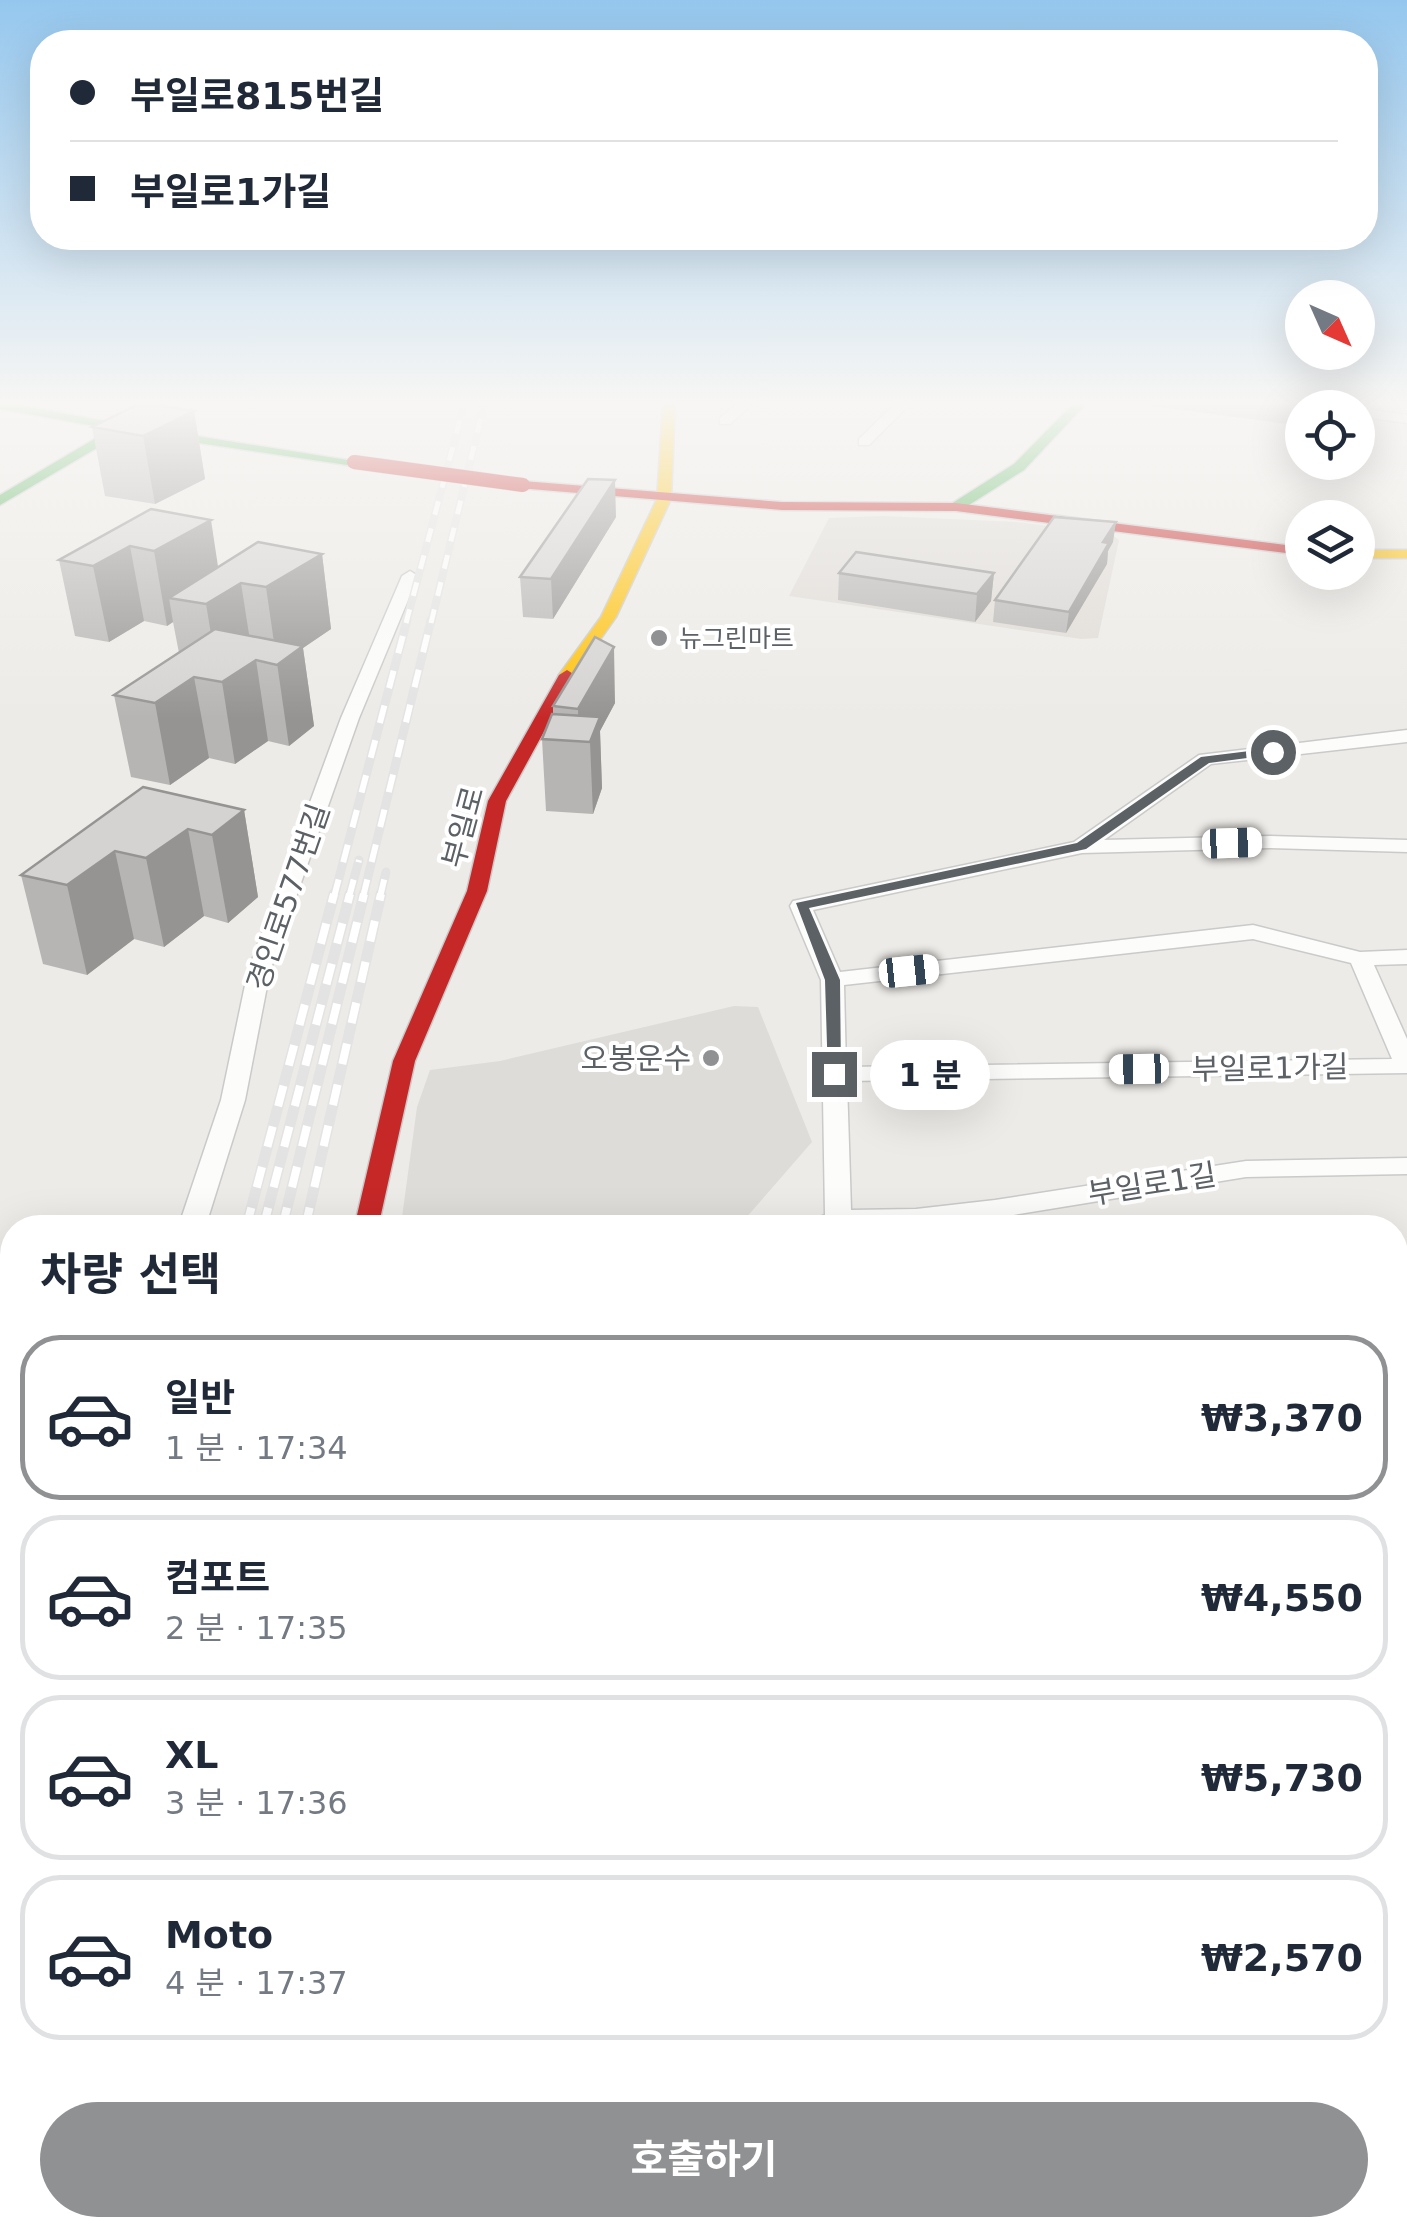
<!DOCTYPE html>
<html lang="ko">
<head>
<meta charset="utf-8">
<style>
  body { margin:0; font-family:"DejaVu Sans","Noto Sans KR",sans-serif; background:#f6f6f7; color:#1f2937; height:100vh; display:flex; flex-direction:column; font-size:38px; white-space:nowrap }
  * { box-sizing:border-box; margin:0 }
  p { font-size:32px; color:#747a83 }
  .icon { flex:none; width:55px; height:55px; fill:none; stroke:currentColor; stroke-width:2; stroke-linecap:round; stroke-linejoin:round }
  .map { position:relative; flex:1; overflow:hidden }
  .drawer { position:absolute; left:0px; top:1215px; width:1408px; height:1022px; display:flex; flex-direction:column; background:#fff; border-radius:40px 40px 0 0; box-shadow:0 10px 40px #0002 }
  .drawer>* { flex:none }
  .banner { position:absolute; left:30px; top:30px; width:1348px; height:220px; border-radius:40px; box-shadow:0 10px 40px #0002; display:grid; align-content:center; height:220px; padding:0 40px; background:#fff }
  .needle { width:65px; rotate:135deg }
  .tools { position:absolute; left:1285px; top:280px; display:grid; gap:20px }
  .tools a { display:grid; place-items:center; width:90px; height:90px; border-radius:50%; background:#fff; box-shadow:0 10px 40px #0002; font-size:50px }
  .end { position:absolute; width:45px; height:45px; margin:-22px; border:12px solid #5c6166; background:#fff; box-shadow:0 0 0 5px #fff }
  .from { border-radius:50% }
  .bubble { position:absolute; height:70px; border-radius:35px; background:#fff; box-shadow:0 10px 40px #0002; font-size:32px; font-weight:700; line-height:70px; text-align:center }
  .car { position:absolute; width:30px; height:60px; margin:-30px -15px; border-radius:12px; box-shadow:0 0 8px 2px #0007; background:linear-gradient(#fff 24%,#345 0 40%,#fff 0 76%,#345 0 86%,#fff 0) }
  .banner b { display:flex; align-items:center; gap:35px; height:95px; font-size:38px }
  .banner b+b { border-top:2px solid #e0e1e3 }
  .banner i { width:25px; height:25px; background:#1f2937 }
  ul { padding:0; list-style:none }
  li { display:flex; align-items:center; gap:30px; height:165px; margin:0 20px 15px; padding:0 20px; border:5px solid #e0e1e3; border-radius:40px }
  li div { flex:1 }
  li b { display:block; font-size:38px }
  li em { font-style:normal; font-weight:700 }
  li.selected { border-color:#8f9193 }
  li>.icon { width:90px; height:90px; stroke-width:1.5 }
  h2 { padding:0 40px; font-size:45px; line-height:120px }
  .cta { display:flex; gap:20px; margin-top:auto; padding:20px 40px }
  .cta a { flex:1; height:115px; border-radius:60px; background:#8f9193; color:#fff; font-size:40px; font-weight:700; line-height:115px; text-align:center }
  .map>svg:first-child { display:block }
  .industrial { fill:#dedcd8 }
  .education { fill:#dfdbd6 }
  .green { fill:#d6ead0 }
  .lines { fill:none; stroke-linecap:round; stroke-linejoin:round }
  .street-casing { stroke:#c9cac9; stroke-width:3 }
  .fast-casing { stroke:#c9c9c9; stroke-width:3 }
  .slow-casing { stroke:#c9c9c9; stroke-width:3 }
  .jam-casing { stroke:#c9c9c9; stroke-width:3 }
  .street { fill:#fcfcfb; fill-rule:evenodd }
  .fast { fill:#4caf50; fill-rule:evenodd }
  .slow { fill:#ffc107; fill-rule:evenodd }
  .jam { fill:#c62828; fill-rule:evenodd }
  .rail-far4-casing { stroke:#e3e3e3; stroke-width:8 }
  .rail-far3-casing { stroke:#e3e3e3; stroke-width:9 }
  .rail-far2-casing { stroke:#e3e3e3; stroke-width:11 }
  .rail-far1-casing { stroke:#e3e3e3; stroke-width:12 }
  .rail-casing { stroke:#e3e3e3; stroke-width:15 }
  .rail-far4 { stroke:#fff; stroke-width:5; stroke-dasharray:14; stroke-linecap:butt }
  .rail-far3 { stroke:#fff; stroke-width:6; stroke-dasharray:18; stroke-linecap:butt }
  .rail-far2 { stroke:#fff; stroke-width:8; stroke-dasharray:21; stroke-linecap:butt }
  .rail-far1 { stroke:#fff; stroke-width:9; stroke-dasharray:28; stroke-linecap:butt }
  .rail { stroke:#fff; stroke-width:11; stroke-dasharray:35; stroke-linecap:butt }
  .jam-bridge-casing { stroke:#c9c9c9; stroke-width:15; stroke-linecap:butt }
  .jam-bridge { stroke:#c62828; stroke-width:14 }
  .wall { fill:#b7b5b4 }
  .shaded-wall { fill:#959492 }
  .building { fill:#d5d3d1; stroke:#959492; stroke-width:2.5 }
  .route { fill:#5c6166 }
  .poi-dot { fill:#8f9193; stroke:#fff; stroke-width:4 }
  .labels { text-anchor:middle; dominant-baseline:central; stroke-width:8; stroke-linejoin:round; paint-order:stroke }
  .far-poi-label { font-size:25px; fill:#5c6166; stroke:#fff; text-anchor:start }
  .street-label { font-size:30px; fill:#5c6166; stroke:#fff }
  .poi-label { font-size:30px; fill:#5c6166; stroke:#fff; text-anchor:end }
</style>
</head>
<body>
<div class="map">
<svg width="1407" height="2237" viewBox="0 0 1407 2237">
  <rect width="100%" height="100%" fill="#edebe7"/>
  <!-- industrial -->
  <path class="industrial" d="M734 1006 758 1007 812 1142 738 1227 413 1228 402 1217 417 1107 430 1070 500 1061Z"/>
  <!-- education -->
  <path class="education" d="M883 516 1017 522 1111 534 1119 540 1098 638 1081 639 789 596 829 518Z"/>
  <!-- green -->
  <path class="green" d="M1407 1503V2096L1395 2084V1509Z"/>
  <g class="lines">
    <defs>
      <path id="street" d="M736 405H751L730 424H720V418Z
        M894 405H909L869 445H859V439Z
        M1358 408 1407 415V423L1358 416Z
        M410 571 418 576 359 718 270 971 245 1100 205 1228H178L221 1100 248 971 341 718 402 576Z
        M1407 730V742L1211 764 1104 840 1270 836 1407 840V852L1270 848 1082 853 813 910 840 972 1253 925 1360 952 1407 950V964L1374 965 1407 1039V1073L847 1081 851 1210 916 1209 995 1200 1246 1161 1407 1158V1174L1246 1177 995 1218 916 1227 810 1228 813 1220 825 1215 821 980 790 906 793 901 1074 842 1199 755ZM1253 939 1351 963 1392 1059 846 1067 844 985Z
        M0 1482 12 1484V1508L0 1506Z
        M12 1526V1561L0 1566V1530Z"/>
      <path id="fast" d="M0 405H19L120 424 152 405H166L134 426 360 462 354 466 124 432 0 505V495L111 429 0 409Z
        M1072 405H1085L1024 470 961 510H951V504L1014 464Z
        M12 1935V1982L0 1987V1940Z"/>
      <path id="slow" d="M663 405H675L671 499 616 617 573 678H561L559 675 601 617 657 499Z
        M1358 550H1407V558H1358Z"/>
      <path id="jam" d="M523 481 782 502 956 503 1302 547V555L956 511 782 510 518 488 516 485Z
        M567 670 575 675 506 801 487 891 415 1061 378 1228H354L393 1061 467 891 488 801 559 675Z"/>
    </defs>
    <!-- street casing -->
    <use href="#street" class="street-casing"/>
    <!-- fast casing -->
    <use href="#fast" class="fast-casing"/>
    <!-- slow casing -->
    <use href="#slow" class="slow-casing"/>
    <!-- jam casing -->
    <use href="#jam" class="jam-casing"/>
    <!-- street -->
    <use href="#street" class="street"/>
    <!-- fast -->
    <use href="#fast" class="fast"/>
    <!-- slow -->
    <use href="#slow" class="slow"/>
    <!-- jam -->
    <use href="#jam" class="jam"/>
    <defs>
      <path id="rail-far4" d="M406 623 464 405
        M431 623 484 405"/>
      <path id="rail-far3" d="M334 897 407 620
        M349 897 359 860
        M363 897 431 620
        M380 897 386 872"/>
      <path id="rail-far2" d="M246 1228 334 894
        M263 1228 350 894
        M282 1228 364 894
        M305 1228 381 894"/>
      <path id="rail-far1" d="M0 1616 12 1599
        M8 1683 12 1677"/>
      <path id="rail" d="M0 1693 10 1680
        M0 1733 12 1717
        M0 1835 12 1818"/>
    </defs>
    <!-- rail-far4 casing -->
    <use href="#rail-far4" class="rail-far4-casing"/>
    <!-- rail-far3 casing -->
    <use href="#rail-far3" class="rail-far3-casing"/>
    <!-- rail-far2 casing -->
    <use href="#rail-far2" class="rail-far2-casing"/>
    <!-- rail-far1 casing -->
    <use href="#rail-far1" class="rail-far1-casing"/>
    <!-- rail casing -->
    <use href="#rail" class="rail-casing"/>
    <!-- rail-far4 -->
    <use href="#rail-far4" class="rail-far4"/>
    <!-- rail-far3 -->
    <use href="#rail-far3" class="rail-far3"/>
    <!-- rail-far2 -->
    <use href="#rail-far2" class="rail-far2"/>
    <!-- rail-far1 -->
    <use href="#rail-far1" class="rail-far1"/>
    <!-- rail -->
    <use href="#rail" class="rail"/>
    <defs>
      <path id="jam-bridge" d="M354 462 523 485"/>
    </defs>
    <!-- jam-bridge casing -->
    <use href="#jam-bridge" class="jam-bridge-casing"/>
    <!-- jam-bridge -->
    <use href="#jam-bridge" class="jam-bridge"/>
  </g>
  <!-- wall -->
  <path class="wall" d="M1145 405H1360L1355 408H1302V426Z
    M194 411 205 479 155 504 105 496 92 427Z
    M151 509 218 567 322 554 331 629 303 648 314 726 289 746 268 741 235 764 209 758 170 785 131 777 114 695 179 653 173 622 167 626 144 621 109 642 75 636 59 560Z
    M616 517 553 619 523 617 520 577Z
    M1113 542 1108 551 1107 564 1066 633 993 622 995 600Z
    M839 573H994L991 601 975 622 838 600Z
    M615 703 600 731 602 788 593 814 546 811 542 739 553 714V706Z
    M244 810 258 897 228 923 204 916 164 947 134 939 87 975 43 964 21 875Z"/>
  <!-- shaded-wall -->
  <path class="shaded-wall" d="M194 411 205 479 155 504 143 436Z
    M615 480 616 517 553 619 551 579Z
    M211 520 222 593 169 598 173 622 167 626 154 551Z
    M1116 522 1113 542 1108 551 1107 564 1066 633 1069 612 1103 542Z
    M130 546 144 621 109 642 93 566Z
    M322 554 331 629 303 648 314 726 289 746 266 587Z
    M994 573 991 601 975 622 977 594Z
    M241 583 253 660 219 682 206 604Z
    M614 647 615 703 600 731 602 788 593 814 590 742 579 741 578 709Z
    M256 660 268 741 235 764 222 682Z
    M194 677 209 758 170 785 155 703Z
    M244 810 258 897 228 923 212 835Z
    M188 829 204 916 164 947 146 858Z
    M115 851 134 939 87 975 67 885Z"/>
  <!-- building -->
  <path class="building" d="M137 405H153L194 411 143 436 92 427Z
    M588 479 615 480 551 579 520 577Z
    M151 509 211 520 154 551 130 546 93 566 59 560Z
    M1054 517 1116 522 1103 542 1109 543 1069 612 995 600Z
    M258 542 322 554 266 587 241 583 206 604 169 598Z
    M856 552 994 573 977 594 839 573Z
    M215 629 303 646 277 665 256 660 222 682 194 677 155 703 114 695Z
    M595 637 614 647 578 709 553 706Z
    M552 714 600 717 590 742 542 739Z
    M143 787 244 810 212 835 188 829 146 858 115 851 67 885 21 875Z"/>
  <!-- sky -->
  <linearGradient id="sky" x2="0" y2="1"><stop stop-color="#95c7ee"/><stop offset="0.56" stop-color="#f7f6f4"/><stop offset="1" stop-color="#f7f6f4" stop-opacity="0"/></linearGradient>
  <rect width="1407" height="718" fill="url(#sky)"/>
  <!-- route -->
  <path class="route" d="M1273 748 1277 754 1209 763 1086 849 809 908 840 980 841 1074 828 1077 825 980 796 903 1077 843 1201 757Z"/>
  <!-- markers -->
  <g class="poi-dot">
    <circle cx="659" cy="638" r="10"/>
    <circle cx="711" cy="1058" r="10"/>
  </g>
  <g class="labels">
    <!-- far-poi labels -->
    <g class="far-poi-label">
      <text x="679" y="638">뉴그린마트</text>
    </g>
    <!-- street labels -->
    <g class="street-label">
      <text transform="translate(463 827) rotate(-75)">부일로</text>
      <text transform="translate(288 897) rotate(-71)">경인로577번길</text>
      <text transform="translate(1270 1068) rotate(-1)">부일로1가길</text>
      <text transform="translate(1152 1184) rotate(-9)">부일로1길</text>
    </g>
    <!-- poi labels -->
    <g class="poi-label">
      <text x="691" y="1058">오봉운수</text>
    </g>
  </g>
</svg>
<div class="tools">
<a><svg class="needle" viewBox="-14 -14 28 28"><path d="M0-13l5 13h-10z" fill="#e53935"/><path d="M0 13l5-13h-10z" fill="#747a83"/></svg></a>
<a><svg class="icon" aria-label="locate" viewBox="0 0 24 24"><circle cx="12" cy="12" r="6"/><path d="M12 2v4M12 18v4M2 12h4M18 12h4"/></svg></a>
<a><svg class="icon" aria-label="layers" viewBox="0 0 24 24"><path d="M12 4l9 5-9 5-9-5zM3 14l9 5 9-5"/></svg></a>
</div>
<i class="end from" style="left:1273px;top:752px"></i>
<i class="end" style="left:834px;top:1074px"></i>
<div class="bubble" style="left:870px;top:1040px;width:120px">1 분</div>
<i class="car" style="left:1232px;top:843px;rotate:88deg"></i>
<i class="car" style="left:909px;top:971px;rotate:84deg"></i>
<i class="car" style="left:1139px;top:1069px;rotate:269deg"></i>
<div class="banner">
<b><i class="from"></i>부일로815번길</b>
<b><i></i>부일로1가길</b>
</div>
<section class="drawer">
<h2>차량 선택</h2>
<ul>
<li class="selected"><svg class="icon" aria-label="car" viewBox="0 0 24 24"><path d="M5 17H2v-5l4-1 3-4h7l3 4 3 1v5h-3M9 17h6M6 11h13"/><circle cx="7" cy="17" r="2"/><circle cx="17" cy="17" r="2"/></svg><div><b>일반</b><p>1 분 · 17:34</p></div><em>₩3,370</em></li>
<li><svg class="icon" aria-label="car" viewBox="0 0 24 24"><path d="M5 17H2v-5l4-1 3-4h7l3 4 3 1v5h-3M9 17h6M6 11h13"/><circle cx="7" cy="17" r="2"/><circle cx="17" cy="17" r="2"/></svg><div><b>컴포트</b><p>2 분 · 17:35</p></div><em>₩4,550</em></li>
<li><svg class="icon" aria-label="car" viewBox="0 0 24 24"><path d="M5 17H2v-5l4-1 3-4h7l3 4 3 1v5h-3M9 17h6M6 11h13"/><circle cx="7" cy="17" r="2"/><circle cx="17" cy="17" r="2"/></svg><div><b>XL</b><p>3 분 · 17:36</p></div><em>₩5,730</em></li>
<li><svg class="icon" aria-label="car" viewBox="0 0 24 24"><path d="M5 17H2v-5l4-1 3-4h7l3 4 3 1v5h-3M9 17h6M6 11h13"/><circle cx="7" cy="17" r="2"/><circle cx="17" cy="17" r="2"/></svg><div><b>Moto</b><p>4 분 · 17:37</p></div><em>₩2,570</em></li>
</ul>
<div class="cta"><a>호출하기</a></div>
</section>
</div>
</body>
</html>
